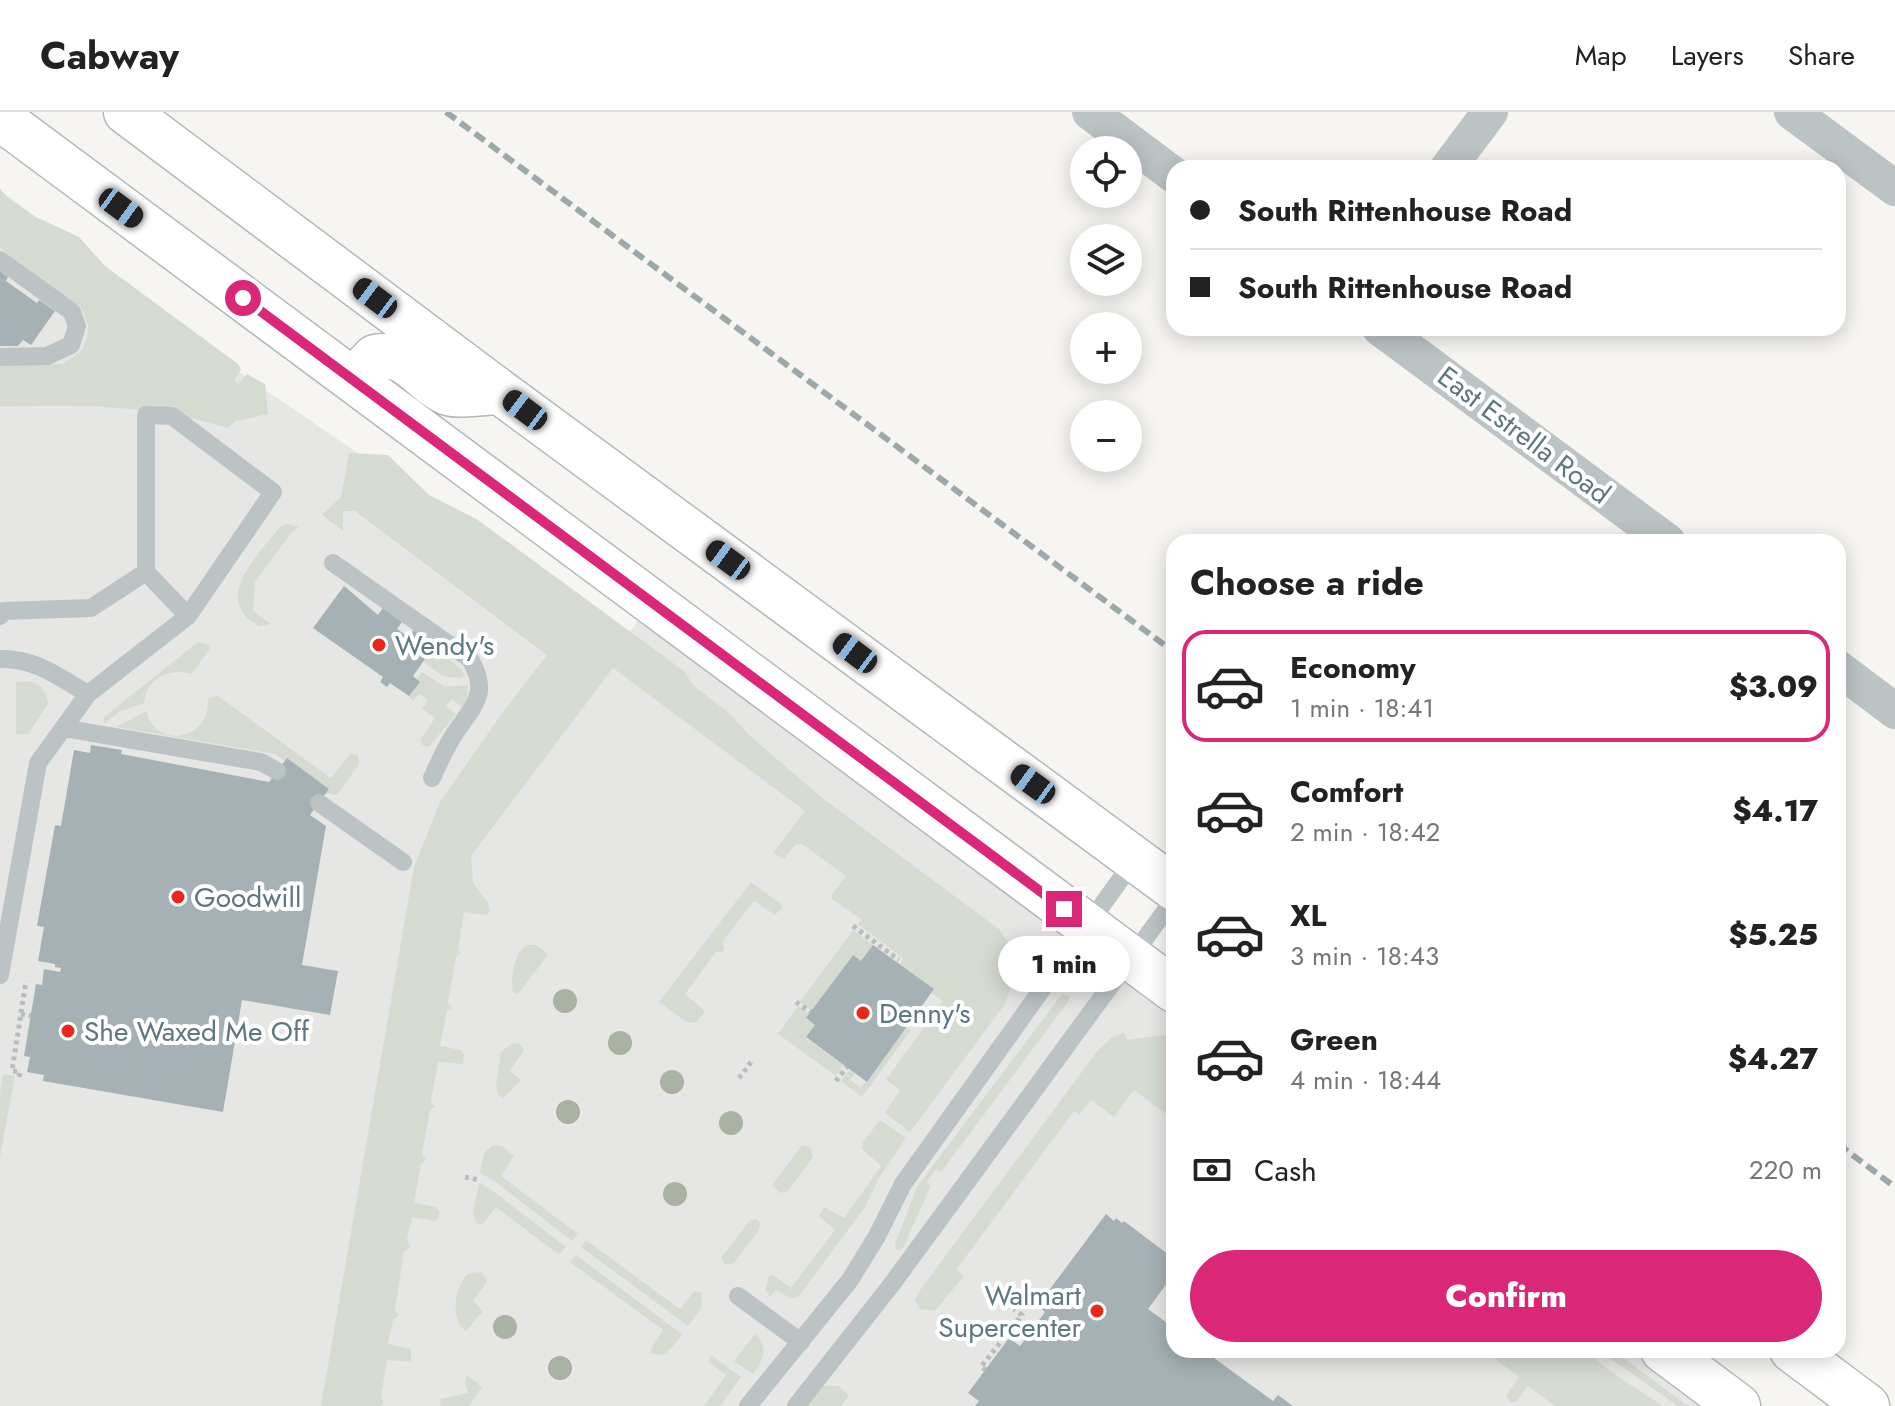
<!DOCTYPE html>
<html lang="en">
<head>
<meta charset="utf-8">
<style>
  body { margin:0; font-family:Jost,sans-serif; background:#f6f6f6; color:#222; height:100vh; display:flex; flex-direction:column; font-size:30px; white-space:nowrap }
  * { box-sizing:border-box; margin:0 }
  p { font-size:26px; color:#767676 }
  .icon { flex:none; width:44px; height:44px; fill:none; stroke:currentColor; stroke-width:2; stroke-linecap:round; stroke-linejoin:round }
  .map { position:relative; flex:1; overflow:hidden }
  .details { position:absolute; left:1166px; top:422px; width:680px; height:824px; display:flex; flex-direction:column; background:#fff; border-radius:24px; box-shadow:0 4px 20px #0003 }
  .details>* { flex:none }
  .top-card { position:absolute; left:1166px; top:48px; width:680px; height:176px; border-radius:24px; box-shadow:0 4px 20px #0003; display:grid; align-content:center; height:176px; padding:0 24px; background:#fff }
  .tools { position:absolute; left:1070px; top:24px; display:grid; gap:16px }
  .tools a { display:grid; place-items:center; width:72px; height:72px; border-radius:50%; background:#fff; box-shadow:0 4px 20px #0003; font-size:40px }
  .end { position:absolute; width:36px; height:36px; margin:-18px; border:10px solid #db2777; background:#fff; box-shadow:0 0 0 4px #fff }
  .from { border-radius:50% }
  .bubble { position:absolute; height:56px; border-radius:28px; background:#fff; box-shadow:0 4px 20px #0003; font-size:26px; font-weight:800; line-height:56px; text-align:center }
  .car { position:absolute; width:24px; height:48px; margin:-24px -12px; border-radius:10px; box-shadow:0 0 6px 2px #0007; background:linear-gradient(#222 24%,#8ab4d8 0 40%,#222 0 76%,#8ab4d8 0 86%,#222 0) }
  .top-card b { display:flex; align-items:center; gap:28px; height:76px; font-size:30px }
  .top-card b+b { border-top:2px solid #e0e0e0 }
  .top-card i { width:20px; height:20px; background:#222 }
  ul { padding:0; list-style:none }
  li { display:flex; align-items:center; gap:24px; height:112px; margin:0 16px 12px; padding:0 8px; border:4px solid transparent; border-radius:24px }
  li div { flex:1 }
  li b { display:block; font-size:30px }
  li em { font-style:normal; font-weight:800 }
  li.current { border-color:#db2777 }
  li>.icon { width:72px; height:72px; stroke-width:1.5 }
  h2 { padding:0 24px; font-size:36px; line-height:96px }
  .pay { display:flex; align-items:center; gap:20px; height:88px; padding:0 24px; font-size:30px }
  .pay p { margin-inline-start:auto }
  .button { display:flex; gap:16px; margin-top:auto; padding:16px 24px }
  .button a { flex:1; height:92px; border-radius:48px; background:#db2777; color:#fff; font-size:32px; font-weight:800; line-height:92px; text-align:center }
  header { display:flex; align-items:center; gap:48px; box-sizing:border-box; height:112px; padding:0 40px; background:#fff; border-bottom:2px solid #e0e0e0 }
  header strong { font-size:38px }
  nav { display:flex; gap:44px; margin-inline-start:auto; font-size:28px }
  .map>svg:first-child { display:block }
  .built { fill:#e6e7e5 }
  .green { fill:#d6dbd1 }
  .building { fill:#a5b1b4 }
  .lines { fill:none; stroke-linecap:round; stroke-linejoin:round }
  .secondary-casing { stroke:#b0b9bc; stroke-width:47 }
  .path { stroke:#b8bdbe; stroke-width:5; stroke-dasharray:4 4; stroke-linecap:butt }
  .lane { stroke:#bcc3c5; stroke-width:18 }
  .street { stroke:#bcc3c5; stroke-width:36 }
  .secondary { stroke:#fff; stroke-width:44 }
  .rail { stroke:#9da8ab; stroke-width:6; stroke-dasharray:12 6; stroke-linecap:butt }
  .tree { fill:#aab2a3 }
  .route { stroke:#db2777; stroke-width:10 }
  .poi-dot { fill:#eb271c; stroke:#fff; stroke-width:3 }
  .labels { text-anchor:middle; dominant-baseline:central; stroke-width:8; stroke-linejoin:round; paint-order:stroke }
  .street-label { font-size:28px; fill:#5f777f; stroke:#fff }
  .poi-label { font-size:28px; fill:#5f777f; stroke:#fff; text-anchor:start }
</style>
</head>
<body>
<header>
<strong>Cabway</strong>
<nav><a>Map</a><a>Layers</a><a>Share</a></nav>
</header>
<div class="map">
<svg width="1895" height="1294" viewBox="0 0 1895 1294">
  <rect width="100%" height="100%" fill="#f6f5f2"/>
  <!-- built -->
  <path class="built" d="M0 78 226 251 626 524 654 490 1174 878V1238H1663L1738 1294H0Z"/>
  <!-- green -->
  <path class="green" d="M0 77 8 86 36 105 79 125 105 154 238 252 241 258 234 268 238 272 247 262 265 272 268 302 236 309 228 316C151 293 80 292 0 295V253L63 252 82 238 88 222V213L80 194 59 181 0 136Z
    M349 341 388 343 429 383 478 408 684 559 693 573 729 601 749 623 821 685 999 817 1009 832 1014 866 1005 892 910 1020 885 1001 900 978 886 968 943 889 931 881 934 877 900 852 903 846 858 812 861 807 832 787 831 784 846 764 802 732 795 733 784 747 773 741 805 699 613 556 471 744 473 771 488 791 490 800 486 803 464 800 458 837 461 841 456 845 448 890 452 896 447 898 440 934 461 938 464 943 463 952 438 950 431 989 435 995 430 998 422 1042 426 1048 421 1052 414 1091 436 1095 440 1101 436 1109 412 1105 407 1128 411 1135 404 1140 395 1198 399 1203 393 1208 388 1232 411 1237V1250L387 1248 381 1285 384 1291 380 1294H321L414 755 440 690 503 600 547 543 355 399H343V419L322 403 341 385Z
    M287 412 299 415 292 420 255 470 253 499 271 512 259 514C210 487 259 442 280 415Z
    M425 529 461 557 465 565C446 568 438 562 424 550L425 547 414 539 418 538Z
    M198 530 207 532 210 536 192 562C168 556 147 566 144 591L119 600 104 612V605Z
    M422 560 445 575 468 573 467 585 462 595 452 587 446 594 456 602 429 635 422 633 420 628 435 606 422 597 428 588 419 582 413 589 409 584 419 570 417 567Z
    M31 569C42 573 47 581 48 592L28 622H16V570Z
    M218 584 331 666 351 641 358 643 359 652 337 683 326 681 329 677 287 646 285 649 275 642 116 615 146 599C157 639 211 628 208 586Z
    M751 770 781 792 783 795 775 803 754 789 723 829 724 839 716 840 685 882 705 899 696 911 686 910 659 890Z
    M853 818 873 833 861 849 852 843 812 899 800 890Z
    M526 833H536L546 840 547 844 518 882 513 880C510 866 514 842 526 833Z
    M1062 882 1070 884 1068 890 941 1060 936 1057 927 1070 931 1074 903 1136 896 1138 895 1132 917 1075Z
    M798 894 809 902 806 907 815 913 806 926 844 953 836 964 778 922Z
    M907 915 911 918 862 985 841 969 850 957 855 961 850 968 861 976Z
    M1124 920 1127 928 1163 923 1174 926V1008L1134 978 1114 1005 1091 988 1079 1003 1074 999 956 1158 964 1164 935 1199 920 1197 915 1188 918 1181 1098 938 1111 926Z
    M512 931 520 932 524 938 510 959 521 968 503 987 498 982 496 973 501 940Z
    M3 962 15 964 0 1045V981Z
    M880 1008 906 1026 879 1066 865 1095 799 1184 792 1187 776 1178 770 1185 765 1178 769 1164 773 1163 791 1176 835 1118 819 1104 824 1095 844 1106 881 1054 862 1037 863 1030Z
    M493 1033 502 1034 514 1044 501 1064 578 1122 572 1129 493 1068 480 1061 484 1041Z
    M802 1033 811 1036 813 1045 788 1079 780 1081 772 1073Z
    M479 1071 489 1076 566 1135 559 1143 496 1095 482 1113 476 1111 473 1101Z
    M757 1107 760 1112 759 1118 734 1151 725 1153 721 1146 750 1108Z
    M586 1128 680 1197 694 1179 701 1181 702 1195 688 1214 581 1135Z
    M576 1143 682 1222C673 1234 667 1248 651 1241V1237L663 1218 570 1150Z
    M482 1160 487 1170 473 1189 483 1199 466 1219C449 1210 455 1171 469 1161Z
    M755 1222C769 1236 764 1248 753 1262L734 1249Z
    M1483 1238H1584L1614 1262 1663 1294H1555L1528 1274 1516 1290H1510L1506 1283 1519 1265Z
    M1598 1238H1613L1688 1294H1678Z
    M711 1243 741 1265 720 1294H704L726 1263 708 1250Z
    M467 1263 482 1275 469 1294H440L441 1287 468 1281 465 1270Z
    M824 1274H838L849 1283 841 1294H806L819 1275Z"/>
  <!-- building -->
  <path class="building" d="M0 159 8 165 6 169 37 191 39 188 55 199 31 233 23 228 18 234H0Z
    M344 474 378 503 383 496 402 510 397 517 408 525 414 518 426 528 418 539H414L425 547 413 564 420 570 409 584 390 571 387 575 380 570 383 565 313 516Z
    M91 633 122 638 121 642 269 670 287 646 329 677 310 703 326 714 302 853 338 859 330 903 242 888 223 1000 43 969 44 963 27 960 30 945 24 944 36 872 42 873 44 857 60 860 61 856 55 855V852L38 849 44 815 37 814 55 713 61 714 74 638 90 641Z
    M873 833 934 877 867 970 806 925 815 913 806 906 853 843 861 849Z
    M1106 1102 1114 1109 1116 1106 1122 1111 1124 1109 1173 1146 1174 1162 1148 1197 1174 1216V1238H1203L1273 1289 1278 1283 1293 1294H975L979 1289 968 1281 1009 1226 1020 1234 1045 1200 1039 1195 1041 1189Z"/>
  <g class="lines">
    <defs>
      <path id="secondary" d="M126 0 500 280 1174 776
        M0 6 1174 878
        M353 268 375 245C409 238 422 271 448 281 458 285 488 280 500 280
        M1663 1238 1738 1294
        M1792 1238 1867 1294"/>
    </defs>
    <!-- secondary casing -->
    <use href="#secondary" class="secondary-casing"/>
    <!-- path -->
    <path class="path" d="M853 814 899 848
      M796 890 811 900
      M21 902 31 904
      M19 965 20 960 12 959 26 869
      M739 966 752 949
      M836 969 847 955
      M465 1065 479 1068
      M986 1258 981 1255 1022 1203 1014 1197"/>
    <!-- lane -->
    <path class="lane" d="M0 148 72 200 77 214 71 233 47 244 0 245
      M333 451 470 547C492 584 470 596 452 626 444 639 438 653 432 666
      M0 504 3 499 91 496 146 460
      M0 547C35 546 59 565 88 582
      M63 616 261 650 277 659
      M319 691 403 750
      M0 863 38 651 88 582 188 504 273 380 172 304 146 303V460L188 504
      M738 1184 801 1230
      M748 1294 850 1168 877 1124 903 1072 1135 747
      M796 1294 892 1172 1174 787"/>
    <!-- street -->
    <path class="street" d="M1090 0 1174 63
      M1792 0 1895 76
      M1448 56 1490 0
      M1380 216 1668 430
      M1838 556 1895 599"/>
    <!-- secondary -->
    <use href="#secondary" class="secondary"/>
    <!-- rail -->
    <path class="rail" d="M446 0 1174 540
      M1838 1032 1895 1075"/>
  </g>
  <!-- trees -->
  <g class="tree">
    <circle cx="565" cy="889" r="12"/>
    <circle cx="620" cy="931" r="12"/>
    <circle cx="672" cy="970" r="12"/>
    <circle cx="568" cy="1000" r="12"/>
    <circle cx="731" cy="1011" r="12"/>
    <circle cx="675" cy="1082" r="12"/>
    <circle cx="505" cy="1215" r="12"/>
    <circle cx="560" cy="1256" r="12"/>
  </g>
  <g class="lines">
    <!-- route -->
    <path class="route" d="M243 186 1064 797"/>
  </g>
  <!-- markers -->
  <g class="poi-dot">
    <circle cx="379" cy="533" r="8"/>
    <circle cx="178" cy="785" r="8"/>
    <circle cx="863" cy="901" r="8"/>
    <circle cx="68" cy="919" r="8"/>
    <circle cx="1097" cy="1199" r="8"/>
  </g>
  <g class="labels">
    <!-- street labels -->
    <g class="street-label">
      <text transform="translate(1524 323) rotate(37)">East Estrella Road</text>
    </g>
    <!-- poi labels -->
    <g class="poi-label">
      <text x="395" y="533">Wendy's</text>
      <text x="194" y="785">Goodwill</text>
      <text x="879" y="901">Denny's</text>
      <text x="84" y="919">She Waxed Me Off</text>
      <text x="1081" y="1183" text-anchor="end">Walmart<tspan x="1081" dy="32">Supercenter</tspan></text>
    </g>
  </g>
</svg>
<div class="tools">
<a><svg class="icon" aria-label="locate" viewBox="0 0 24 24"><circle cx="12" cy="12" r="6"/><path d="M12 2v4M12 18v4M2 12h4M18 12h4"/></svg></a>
<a><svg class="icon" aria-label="layers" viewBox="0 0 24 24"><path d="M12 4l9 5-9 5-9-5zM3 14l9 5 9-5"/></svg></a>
<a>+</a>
<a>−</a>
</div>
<i class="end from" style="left:243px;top:186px"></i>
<i class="end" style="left:1064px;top:797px"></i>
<div class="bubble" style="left:998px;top:824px;width:132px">1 min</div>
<i class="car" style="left:121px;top:96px;rotate:126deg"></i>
<i class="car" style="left:375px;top:186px;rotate:307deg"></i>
<i class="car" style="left:525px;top:298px;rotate:307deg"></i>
<i class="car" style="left:728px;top:448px;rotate:306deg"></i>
<i class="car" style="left:855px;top:541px;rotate:307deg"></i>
<i class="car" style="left:1033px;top:672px;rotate:306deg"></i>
<div class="top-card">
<b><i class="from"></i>South Rittenhouse Road</b>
<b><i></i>South Rittenhouse Road</b>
</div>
<section class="details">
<h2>Choose a ride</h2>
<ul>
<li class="current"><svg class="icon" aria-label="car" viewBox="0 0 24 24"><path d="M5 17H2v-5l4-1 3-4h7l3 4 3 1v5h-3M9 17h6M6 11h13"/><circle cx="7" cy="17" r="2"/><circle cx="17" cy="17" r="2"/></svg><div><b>Economy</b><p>1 min · 18:41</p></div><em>$3.09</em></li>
<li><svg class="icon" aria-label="car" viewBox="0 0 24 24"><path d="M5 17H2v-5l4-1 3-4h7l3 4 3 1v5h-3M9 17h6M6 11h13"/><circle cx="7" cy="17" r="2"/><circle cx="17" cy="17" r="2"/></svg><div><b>Comfort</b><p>2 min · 18:42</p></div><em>$4.17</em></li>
<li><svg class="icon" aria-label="car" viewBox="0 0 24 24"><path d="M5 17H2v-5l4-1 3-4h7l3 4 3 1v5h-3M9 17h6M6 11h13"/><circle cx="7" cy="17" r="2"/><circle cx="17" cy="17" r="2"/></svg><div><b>XL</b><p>3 min · 18:43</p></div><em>$5.25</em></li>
<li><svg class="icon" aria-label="car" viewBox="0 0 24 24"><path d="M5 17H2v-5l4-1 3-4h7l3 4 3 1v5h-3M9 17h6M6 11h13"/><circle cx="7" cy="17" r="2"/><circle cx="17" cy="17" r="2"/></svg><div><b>Green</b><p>4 min · 18:44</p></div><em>$4.27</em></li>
</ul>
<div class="pay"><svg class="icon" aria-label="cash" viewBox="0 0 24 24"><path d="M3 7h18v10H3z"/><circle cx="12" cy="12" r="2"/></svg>Cash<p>220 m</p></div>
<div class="button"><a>Confirm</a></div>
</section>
</div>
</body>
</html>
